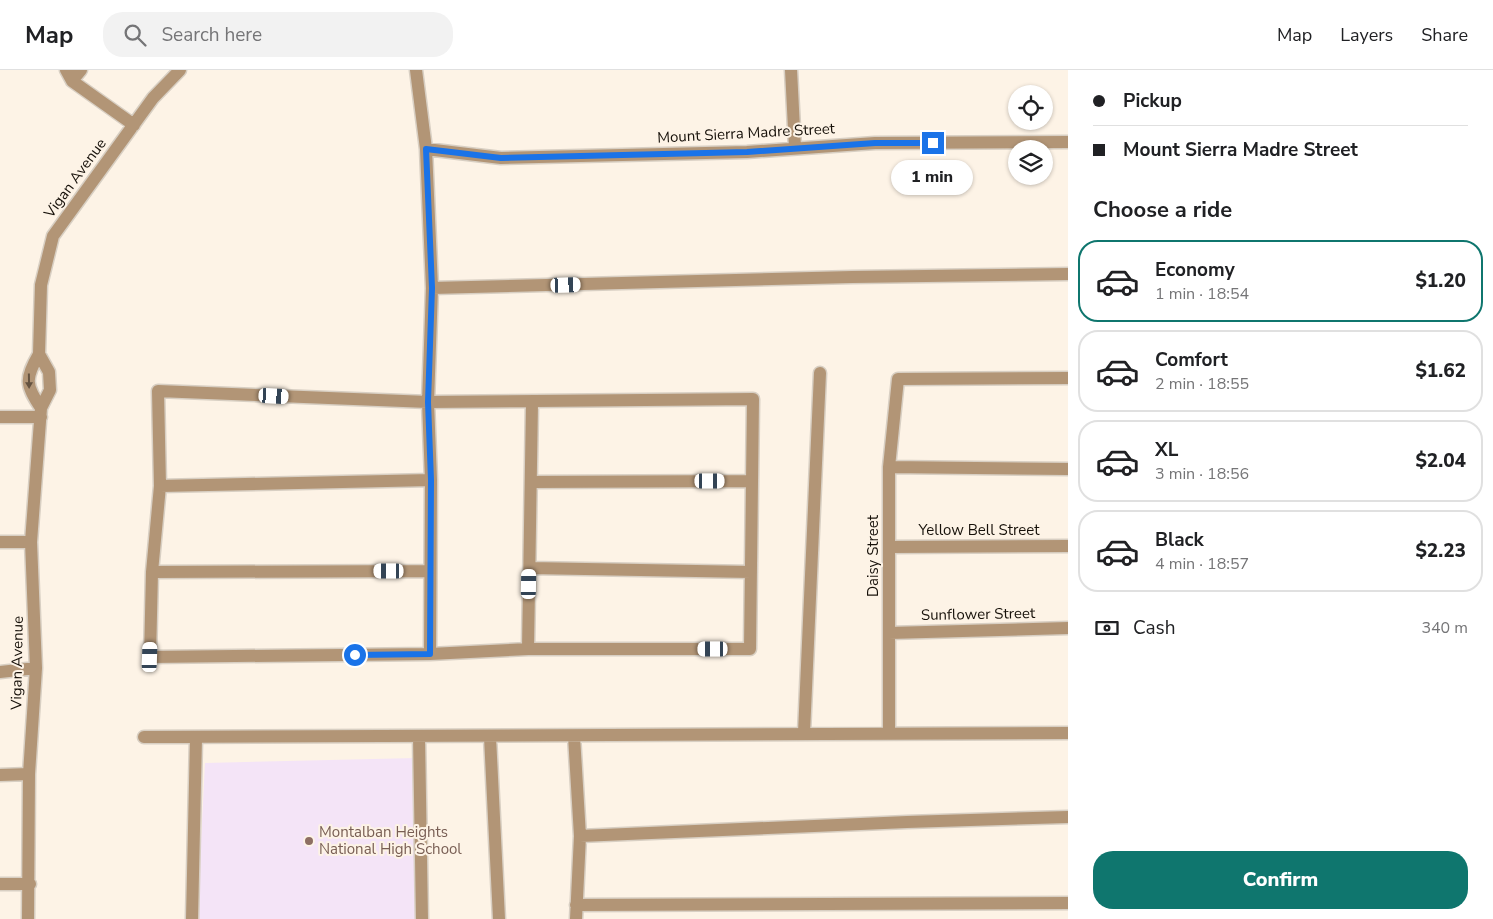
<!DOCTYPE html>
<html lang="en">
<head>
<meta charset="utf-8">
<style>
  body { margin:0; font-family:"Nunito Sans",sans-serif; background:#f2f2f2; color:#202124; height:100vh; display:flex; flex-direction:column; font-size:19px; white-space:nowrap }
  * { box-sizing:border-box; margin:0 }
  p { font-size:16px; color:#757577 }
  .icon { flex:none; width:28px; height:28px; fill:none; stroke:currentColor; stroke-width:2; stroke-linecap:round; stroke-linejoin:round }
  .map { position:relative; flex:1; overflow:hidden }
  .details { display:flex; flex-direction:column; background:#fff; width:425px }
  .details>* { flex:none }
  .hud { display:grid; align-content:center; height:110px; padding:0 25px; background:#fff }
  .fabs { position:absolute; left:1008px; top:15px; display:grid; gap:10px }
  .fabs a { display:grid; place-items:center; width:45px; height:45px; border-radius:50%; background:#fff; box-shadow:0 1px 4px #0004; font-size:25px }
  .end { position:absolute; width:22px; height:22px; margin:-11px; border:6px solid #1a73e8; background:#fff; box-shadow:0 0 0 2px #fff }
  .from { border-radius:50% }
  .bubble { position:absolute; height:35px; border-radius:18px; background:#fff; box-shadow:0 1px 4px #0004; font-size:16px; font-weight:800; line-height:35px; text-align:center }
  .car { position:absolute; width:15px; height:30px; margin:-15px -8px; border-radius:6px; box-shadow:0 0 4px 1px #0007; background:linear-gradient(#fff 24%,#345 0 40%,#fff 0 76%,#345 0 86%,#fff 0) }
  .hud b { display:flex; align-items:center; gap:18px; height:48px; font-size:19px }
  .hud b+b { border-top:1px solid #e0e0e0 }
  .hud i { width:12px; height:12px; background:#202124 }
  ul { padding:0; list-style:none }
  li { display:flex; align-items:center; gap:15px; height:82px; margin:0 10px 8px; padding:0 15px; border:2px solid #e0e0e0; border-radius:20px }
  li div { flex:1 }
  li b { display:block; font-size:19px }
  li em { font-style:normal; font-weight:800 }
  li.on { border-color:#0f766e }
  li>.icon { width:45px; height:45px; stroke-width:1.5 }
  h2 { padding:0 25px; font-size:22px; line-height:60px }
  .pay { display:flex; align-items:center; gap:12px; height:55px; padding:0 25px; font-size:19px }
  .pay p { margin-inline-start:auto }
  .button { display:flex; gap:10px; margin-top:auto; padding:10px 25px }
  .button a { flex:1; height:58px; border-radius:20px; background:#0f766e; color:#fff; font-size:20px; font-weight:800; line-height:58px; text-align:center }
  header { display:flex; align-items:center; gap:30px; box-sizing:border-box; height:70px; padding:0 25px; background:#fff; border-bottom:1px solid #e0e0e0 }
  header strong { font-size:24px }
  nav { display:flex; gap:28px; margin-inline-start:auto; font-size:18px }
  .search { width:350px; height:45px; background:#f2f2f2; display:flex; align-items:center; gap:12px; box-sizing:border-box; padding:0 18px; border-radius:20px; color:#757577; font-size:19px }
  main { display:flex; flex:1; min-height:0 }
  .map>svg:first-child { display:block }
  .education { fill:#f4e4f7 }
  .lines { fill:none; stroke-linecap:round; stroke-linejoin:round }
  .street-casing { stroke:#d8cfc3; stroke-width:15 }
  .street { stroke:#b29576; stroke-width:12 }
  .oneway { fill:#645240 }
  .route { stroke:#1a73e8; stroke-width:6 }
  .education-dot { fill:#8d6e63; stroke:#fdf3e6; stroke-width:2 }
  .labels { text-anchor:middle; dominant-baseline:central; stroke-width:4; stroke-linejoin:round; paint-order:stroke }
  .street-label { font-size:15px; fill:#161009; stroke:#fdf3e6 }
  .education-label { font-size:15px; fill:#785e54; stroke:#fdf3e6; text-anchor:start }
</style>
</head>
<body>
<header>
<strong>Map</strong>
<div class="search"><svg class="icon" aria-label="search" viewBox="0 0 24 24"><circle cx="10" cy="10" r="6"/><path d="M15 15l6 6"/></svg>Search here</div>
<nav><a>Map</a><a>Layers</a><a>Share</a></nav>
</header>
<main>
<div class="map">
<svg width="1068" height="849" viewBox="0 0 1068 849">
  <rect width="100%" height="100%" fill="#fdf3e6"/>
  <!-- education -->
  <path class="education" d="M416 688 419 849H197L205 693Z"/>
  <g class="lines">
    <defs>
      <path id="street" d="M66 0 72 11 134 55
        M416 0 426 79 432 218 428 332 431 410 430 584
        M791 0 795 78
        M72 11 81 0
        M426 79 501 88 747 82 875 73 1068 72
        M432 218 852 207 1068 204
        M39 284C25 308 25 315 41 338
        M0 347H41
        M889 397 1068 399
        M531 412 750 411
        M160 416 431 410
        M0 472H31
        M889 477 1068 476
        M530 498 751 502
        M152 502 429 501
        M889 563 1068 558
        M528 579H750L753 329 428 332 158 321 160 416 152 502 150 587 430 584 528 579 532 333
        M0 602 36 598
        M804 663 820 303
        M889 664V397L898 309 1068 308
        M419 666 422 849
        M574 666 580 766 576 849
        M144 667 1068 663
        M490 667 499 849
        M0 705 29 704
        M580 766 907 752 1068 747
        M0 814H30
        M576 835 1068 833
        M28 849 29 704 36 598 31 472 41 338 50 320 49 302 39 284 41 215 53 166 153 28 180 0
        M192 849 196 668"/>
    </defs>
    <!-- street casing -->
    <use href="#street" class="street-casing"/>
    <!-- street -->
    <use href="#street" class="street"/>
  </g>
  <!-- one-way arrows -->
  <defs><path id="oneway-solid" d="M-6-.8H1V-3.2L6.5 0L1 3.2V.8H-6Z" transform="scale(1.25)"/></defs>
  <use class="oneway" href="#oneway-solid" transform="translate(29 311) rotate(89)"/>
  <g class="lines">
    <!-- route -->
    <path class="route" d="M355 585 430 584 431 410 428 332 432 218 426 79 501 88 747 82 875 73H933"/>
  </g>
  <!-- markers -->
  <circle class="education-dot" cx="309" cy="771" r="5"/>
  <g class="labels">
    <!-- street labels -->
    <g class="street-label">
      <text transform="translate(746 63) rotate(-3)">Mount Sierra Madre Street</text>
      <text transform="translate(75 108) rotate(-54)">Vigan Avenue</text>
      <text x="979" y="460">Yellow Bell Street</text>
      <text transform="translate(873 486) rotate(-90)">Daisy Street</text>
      <text transform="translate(978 544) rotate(-1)">Sunflower Street</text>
      <text transform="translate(17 593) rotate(-89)">Vigan Avenue</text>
    </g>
    <!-- education labels -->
    <g class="education-label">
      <text x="319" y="762">Montalban Heights<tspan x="319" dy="17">National High School</tspan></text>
    </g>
  </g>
</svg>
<div class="fabs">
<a><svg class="icon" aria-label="locate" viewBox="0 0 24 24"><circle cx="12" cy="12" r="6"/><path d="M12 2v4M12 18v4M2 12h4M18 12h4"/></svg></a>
<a><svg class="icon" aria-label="layers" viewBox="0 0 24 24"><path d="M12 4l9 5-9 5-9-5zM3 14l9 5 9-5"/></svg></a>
</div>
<i class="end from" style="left:355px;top:585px"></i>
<i class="end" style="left:933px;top:73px"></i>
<div class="bubble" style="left:891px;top:90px;width:82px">1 min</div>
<i class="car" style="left:566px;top:215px;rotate:88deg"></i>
<i class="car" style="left:274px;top:326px;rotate:93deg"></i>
<i class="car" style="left:710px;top:411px;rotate:90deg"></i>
<i class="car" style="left:389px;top:501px;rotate:270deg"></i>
<i class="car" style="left:529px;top:514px;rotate:1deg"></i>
<i class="car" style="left:713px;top:579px;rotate:270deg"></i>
<i class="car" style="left:150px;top:587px;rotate:2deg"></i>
</div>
<section class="details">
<div class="hud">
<b><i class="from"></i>Pickup</b>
<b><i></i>Mount Sierra Madre Street</b>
</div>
<h2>Choose a ride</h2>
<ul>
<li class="on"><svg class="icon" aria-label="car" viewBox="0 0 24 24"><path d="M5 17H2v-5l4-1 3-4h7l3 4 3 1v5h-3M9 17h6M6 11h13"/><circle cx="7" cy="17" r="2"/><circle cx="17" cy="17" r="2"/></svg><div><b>Economy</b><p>1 min · 18:54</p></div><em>$1.20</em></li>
<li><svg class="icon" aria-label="car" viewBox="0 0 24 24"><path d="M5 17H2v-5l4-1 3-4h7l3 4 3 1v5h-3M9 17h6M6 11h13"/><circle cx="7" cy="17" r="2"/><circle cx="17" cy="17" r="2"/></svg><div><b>Comfort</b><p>2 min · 18:55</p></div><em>$1.62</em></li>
<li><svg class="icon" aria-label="car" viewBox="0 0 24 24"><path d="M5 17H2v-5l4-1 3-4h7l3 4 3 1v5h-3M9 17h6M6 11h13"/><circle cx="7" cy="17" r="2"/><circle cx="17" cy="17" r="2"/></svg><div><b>XL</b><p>3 min · 18:56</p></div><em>$2.04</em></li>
<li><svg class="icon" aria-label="car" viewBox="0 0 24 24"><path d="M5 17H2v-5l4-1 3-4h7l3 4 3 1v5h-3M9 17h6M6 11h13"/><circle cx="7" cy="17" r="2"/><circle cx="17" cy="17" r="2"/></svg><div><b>Black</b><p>4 min · 18:57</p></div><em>$2.23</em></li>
</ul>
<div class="pay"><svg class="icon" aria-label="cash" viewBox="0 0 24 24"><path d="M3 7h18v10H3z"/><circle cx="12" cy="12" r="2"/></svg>Cash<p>340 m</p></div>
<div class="button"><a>Confirm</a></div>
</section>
</main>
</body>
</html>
